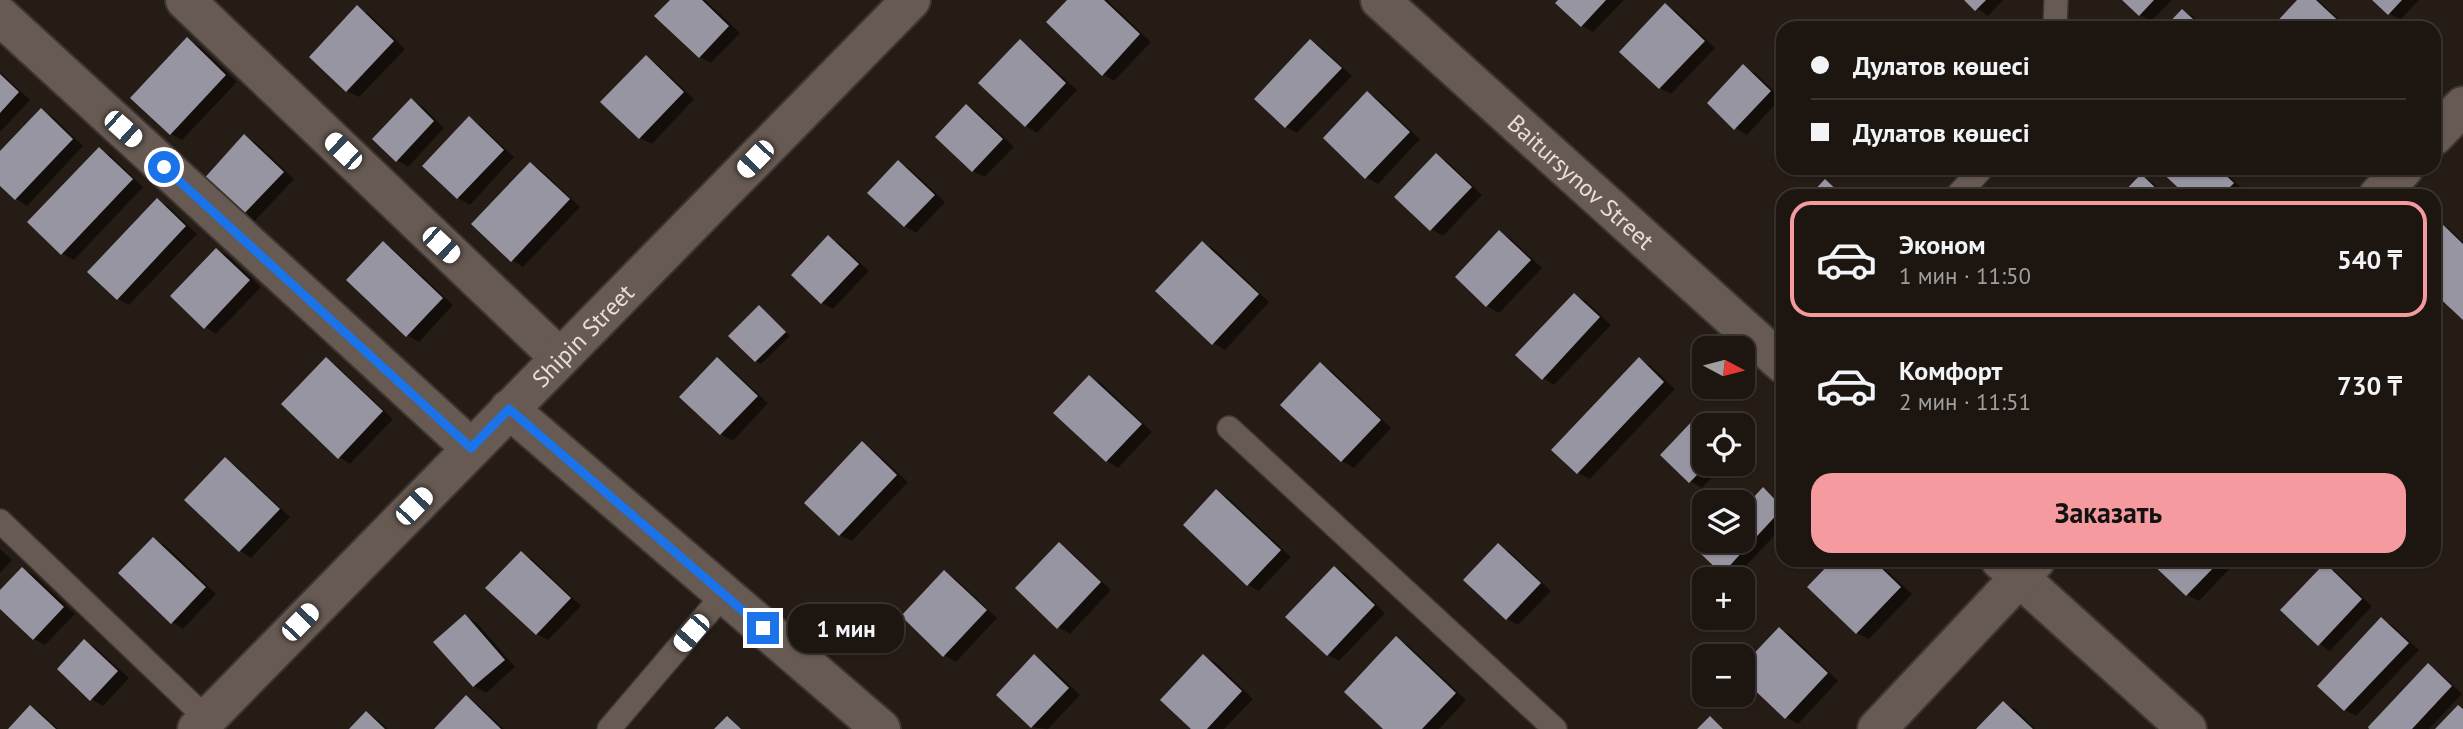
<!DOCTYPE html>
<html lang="ru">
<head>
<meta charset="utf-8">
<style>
  body { margin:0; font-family:"PT Sans",sans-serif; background:#29221e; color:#f1f3f6; height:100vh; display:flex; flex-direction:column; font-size:26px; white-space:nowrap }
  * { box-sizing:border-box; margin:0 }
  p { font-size:23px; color:#a09f9f }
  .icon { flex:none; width:38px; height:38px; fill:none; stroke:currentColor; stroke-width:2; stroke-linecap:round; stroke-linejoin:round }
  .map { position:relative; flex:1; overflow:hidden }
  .drawer { position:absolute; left:1776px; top:189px; width:665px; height:378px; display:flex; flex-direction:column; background:#1c1510; border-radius:21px; box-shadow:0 2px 5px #0004,0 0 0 2px #3a3430 }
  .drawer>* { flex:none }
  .hud { position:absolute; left:1776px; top:21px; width:665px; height:154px; border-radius:21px; box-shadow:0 2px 5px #0004,0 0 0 2px #3a3430; display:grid; align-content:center; height:154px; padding:0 35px; background:#1c1510 }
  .needle { width:46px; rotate:97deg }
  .fabs { position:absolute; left:1692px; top:336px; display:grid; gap:14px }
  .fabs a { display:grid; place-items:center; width:63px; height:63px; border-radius:14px; background:#1c1510; box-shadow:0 2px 5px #0004,0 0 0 2px #3a3430; font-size:35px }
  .end { position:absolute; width:32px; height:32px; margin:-16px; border:9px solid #1a73e8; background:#fff; box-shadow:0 0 0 4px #fff }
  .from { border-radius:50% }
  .bubble { position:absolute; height:49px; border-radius:21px; background:#1c1510; box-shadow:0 2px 5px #0004,0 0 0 2px #3a3430; font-size:23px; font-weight:800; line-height:49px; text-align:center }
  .car { position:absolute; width:21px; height:42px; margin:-21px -10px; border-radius:9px; box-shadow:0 0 5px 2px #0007; background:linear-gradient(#fff 24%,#345 0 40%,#fff 0 76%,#345 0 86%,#fff 0) }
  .hud b { display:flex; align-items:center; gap:24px; height:66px; font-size:26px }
  .hud b+b { border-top:2px solid #3a3430 }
  .hud i { width:18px; height:18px; background:#f1f3f6 }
  ul { padding:12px 0 0; list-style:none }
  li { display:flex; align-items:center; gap:21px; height:116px; margin:0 14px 10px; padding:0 21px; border:4px solid transparent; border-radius:21px }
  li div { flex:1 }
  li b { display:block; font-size:26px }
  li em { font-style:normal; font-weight:800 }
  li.current { border-color:#f59b9f }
  li>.icon { width:63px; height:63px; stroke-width:1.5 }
  .cta { display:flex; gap:14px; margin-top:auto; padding:14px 35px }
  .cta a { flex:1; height:80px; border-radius:21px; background:#f59b9f; color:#111; font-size:28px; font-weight:800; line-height:80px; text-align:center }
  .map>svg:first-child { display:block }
  .shadow { fill:#0007 }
  .building { fill:#9895a2 }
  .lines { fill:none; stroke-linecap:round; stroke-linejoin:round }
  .service-casing { stroke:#3e3632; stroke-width:26 }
  .minor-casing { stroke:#3e3632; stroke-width:42 }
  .service { stroke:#675a53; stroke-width:23 }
  .minor { stroke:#675a53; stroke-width:38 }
  .route { stroke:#1a73e8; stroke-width:9 }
  .labels { text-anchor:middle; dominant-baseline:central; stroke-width:7; stroke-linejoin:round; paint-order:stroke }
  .street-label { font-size:24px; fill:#e6deda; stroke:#0c0705 }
</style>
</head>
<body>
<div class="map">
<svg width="2463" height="729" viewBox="0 0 2463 729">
  <rect width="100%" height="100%" fill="#261c16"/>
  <!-- shadow -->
  <path class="shadow" d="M672 0H705L740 33 711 63 700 57Z
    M1069 0H1107L1151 42 1114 81 1103 74Z
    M1560 0H1624L1593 32 1582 26Z
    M1966 0H2003L1988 16Z
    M2125 0H2172L2151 21 2140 15Z
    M2300 0H2318L2348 28H2273Z
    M2375 0H2419L2400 20 2389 13Z
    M1665 5 1677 12 1715 48 1671 94 1660 88 1621 51Z
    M357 8 369 14 405 49 359 97 347 91 311 57Z
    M2183 11 2194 17 2205 28H2167Z
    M187 40 199 46 237 82 182 140 171 134Z
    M1020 41 1031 48 1077 90 1037 133 1026 126Z
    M1311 41 1322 48 1352 76 1297 133 1286 127Z
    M646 57 657 64 694 99 652 144 640 138Z
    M1744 67 1755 73 1781 98 1747 135 1735 128Z
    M0 72 30 100 0 132Z
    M1368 93 1379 100 1420 139 1378 184 1366 177Z
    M411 100 423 107 444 128 408 167 397 160Z
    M967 106 978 113 1014 147 984 177 973 171Z
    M41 110 53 117 83 146 27 206 16 199 0 184V154Z
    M469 118 480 125 514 157 470 205 458 198 424 165Z
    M245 137 256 143 294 179 252 224 240 217Z
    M99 149 110 155 143 187 74 260 63 254 30 222Z
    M1436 155 1448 162 1482 195 1443 236 1431 229Z
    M898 162 910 169 945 202 916 233 905 226Z
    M531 164 542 171 580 207 523 267 512 260Z
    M2160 168H2220L2244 190 2238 196H2189Z
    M2142 176 2153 183 2167 196H2123Z
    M157 200 169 207 197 234 129 305 118 299Z
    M2437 221 2448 228 2463 242V317Z
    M1499 232 1511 239 1542 268 1499 313 1487 306 1457 277Z
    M828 238 840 244 869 271 833 309 822 303Z
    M383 243 394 250 453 305 419 342 407 335Z
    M1203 243 1214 249 1269 302 1225 350 1213 343Z
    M217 250 228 256 261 287 216 334 205 327Z
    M1574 295 1586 301 1611 325 1554 385 1543 378Z
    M759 307 790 336 761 364 756 361Z
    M326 359 337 366 393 419 350 464 339 457Z
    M717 359 728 366 768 403 733 441 721 434 681 397Z
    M1639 360 1651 366 1675 389 1590 479 1578 473 1554 450Z
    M1320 364 1332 371 1391 428 1354 468 1342 461 1283 404Z
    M1089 377 1101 383 1152 432 1118 468 1107 461Z
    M1697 418 1709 425H1704V464H1725L1702 488 1690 481Z
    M862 443 873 450 908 482 852 541 840 535 806 502Z
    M225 460 236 466 290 517 251 558 240 551 187 500Z
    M1763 490 1783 504V526L1734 579 1723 572 1703 554 1715 541H1743V511Z
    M1217 491 1228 498 1291 557 1259 591 1248 585Z
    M153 539 165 545 216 594 183 629 172 622Z
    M1059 544 1070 551 1111 590 1070 634 1058 627Z
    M1498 545 1510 552 1551 591 1518 625 1507 619Z
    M0 549 12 560 0 573Z
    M521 553 532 559 581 606 548 640 537 634Z
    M1836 560H1875L1912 594 1869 639 1857 633 1810 587Z
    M2151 560H2238L2199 601 2187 595Z
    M2325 565 2336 572 2372 606 2330 651 2319 644Z
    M1334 568 1346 574 1385 613 1339 661 1328 655Z
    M22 569 34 575 75 614 45 645 34 639 0 606V592Z
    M945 572 956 579 997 618 956 662 944 655Z
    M465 616 477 623 515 667 486 693 474 686 436 642Z
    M2382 619 2393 626 2419 650 2356 716 2345 710Z
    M1779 629 1791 635 1838 681 1798 724 1786 717 1743 676V668Z
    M1396 639 1408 645 1466 700 1439 729H1386Z
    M85 641 96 648 129 678 103 706 91 699Z
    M1034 656 1046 663 1080 695 1048 729 1032 727Z
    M1203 656 1215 662 1253 699 1224 729H1193Z
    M2428 666 2439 672 2462 694 2429 729H2372Z
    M466 697 477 704 504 729H436Z
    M2003 703 2015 709 2035 729H1979Z
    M31 707 42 714 58 729H10Z
    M367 713 378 720 388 729H352Z"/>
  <!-- building -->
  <path class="building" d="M670 0H702L729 26 699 58 654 16Z
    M1067 0H1104L1140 34 1102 76 1046 22Z
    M1558 0H1606L1581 27 1555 3Z
    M1964 0H1986L1975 11Z
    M2122 0H2154L2139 16Z
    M2297 0H2316L2346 28H2271Z
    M2372 0H2402L2388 15Z
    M1665 3 1705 41 1659 89 1619 52Z
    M357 5 394 41 346 92 309 57Z
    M2182 9 2203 28H2164Z
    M187 37 226 75 170 135 130 98Z
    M1020 39 1066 83 1025 127 978 83Z
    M1310 39 1342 68 1285 128 1254 99Z
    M646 55 684 92 639 139 600 102Z
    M1743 64 1771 91 1734 130 1707 103Z
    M0 74 19 92 0 113Z
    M1367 91 1410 132 1365 179 1323 138Z
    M411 98 434 121 396 162 372 139Z
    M966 104 1003 139 972 172 935 137Z
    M41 108 73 139 15 200 0 186V151Z
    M469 116 504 150 457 199 422 166Z
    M244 134 284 172 239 219 201 182Z
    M99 147 133 179 61 255 27 222Z
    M1436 153 1472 187 1430 231 1394 197Z
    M898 160 935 195 904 227 867 193Z
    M530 162 570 199 511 262 471 224Z
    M2157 168H2218L2234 183 2221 196H2187Z
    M2141 174 2164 196H2120Z
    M1825 179 1843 196H1809Z
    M157 198 186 226 117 300 87 272Z
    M2437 219 2463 244V320L2434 293V222Z
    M1499 230 1531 260 1486 307 1455 277Z
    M828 235 859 264 821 304 791 275Z
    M383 241 443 298 406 337 346 280Z
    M1202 241 1259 294 1212 345 1155 291Z
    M216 248 250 280 204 329 170 296Z
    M1574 293 1600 317 1542 380 1515 355Z
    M759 305 786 332 755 362 728 336Z
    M326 357 383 411 338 459 281 404Z
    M717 357 758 396 720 435 679 397Z
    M1639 357 1664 382 1577 474 1551 450Z
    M1320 362 1381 420 1341 462 1280 405Z
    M1089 375 1142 424 1106 462 1053 413Z
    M1697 416 1706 425H1704V464H1708L1689 483 1660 455Z
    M862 441 897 475 839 536 804 503Z
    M225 457 280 509 239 552 184 500Z
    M1763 487 1783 508 1722 574 1701 554 1713 541H1743V509Z
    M1216 489 1281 550 1247 586 1183 525Z
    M153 537 206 587 171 624 118 573Z
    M1059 542 1101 582 1057 629 1015 588Z
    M1498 543 1541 583 1506 620 1463 580Z
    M521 551 571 598 536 635 485 588Z
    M1833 560H1873L1901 587 1856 634 1807 587Z
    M2148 560H2221L2186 596Z
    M2325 563 2362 599 2318 646 2280 610Z
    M1334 566 1375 605 1327 656 1285 617Z
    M22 567 64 607 33 640 0 609V590Z
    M944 570 987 610 943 657 901 616Z
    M465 614 505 660 473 687 433 642Z
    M2381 617 2409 643 2344 711 2317 686Z
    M1779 627 1828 673 1785 719 1743 679V665Z
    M1396 636 1456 693 1422 729H1383L1344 692Z
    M84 639 118 671 90 701 57 669Z
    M1034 654 1069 688 1031 728 996 695Z
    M1203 654 1242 691 1207 729H1191L1160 700Z
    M2428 663 2452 686 2412 729H2369L2368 727Z
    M466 695 501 729H434Z
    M2003 701 2033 729H1976Z
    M30 705 56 729H8Z
    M2458 705 2463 709V729H2435Z
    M366 711 385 729H349Z
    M727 716 741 729H714Z
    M1710 716 1723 729H1697Z"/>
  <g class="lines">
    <defs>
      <path id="service" d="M2055 28 2056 0
        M1957 196 1982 168
        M1229 428 1555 729
        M0 521 206 718
        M609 729 724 594"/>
      <g id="minor">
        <path d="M185 0 560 358"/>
        <path id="s1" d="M1380 0 1783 364"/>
        <path d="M0 16 471 448"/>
        <path d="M2434 136 2463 106"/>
        <path d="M2378 196 2404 168"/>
        <path d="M509 409 881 729"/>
        <path d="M2000 560 2187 729"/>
        <path id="s2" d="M197 729 911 0"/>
        <path d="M1877 729 2036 560"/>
      </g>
    </defs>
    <!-- service casing -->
    <use href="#service" class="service-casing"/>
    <!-- minor casing -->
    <use href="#minor" class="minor-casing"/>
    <!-- service -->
    <use href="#service" class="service"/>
    <!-- minor -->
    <use href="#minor" class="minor"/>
  </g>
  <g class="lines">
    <!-- route -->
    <path class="route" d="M164 167 471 448 509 409 763 628"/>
  </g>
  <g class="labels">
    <!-- street labels -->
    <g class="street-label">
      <text stroke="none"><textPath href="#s1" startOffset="271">Baitursynov Street</textPath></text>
      <text stroke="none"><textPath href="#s2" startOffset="551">Shipin Street</textPath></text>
    </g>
  </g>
</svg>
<div class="fabs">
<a><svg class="needle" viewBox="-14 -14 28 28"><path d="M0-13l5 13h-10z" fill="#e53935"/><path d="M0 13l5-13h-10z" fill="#a09f9f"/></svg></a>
<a><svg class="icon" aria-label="locate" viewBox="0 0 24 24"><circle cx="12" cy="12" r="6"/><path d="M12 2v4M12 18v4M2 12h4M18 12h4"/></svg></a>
<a><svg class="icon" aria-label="layers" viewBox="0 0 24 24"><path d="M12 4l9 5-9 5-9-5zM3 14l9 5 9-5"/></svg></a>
<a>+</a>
<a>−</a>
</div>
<i class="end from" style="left:164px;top:167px"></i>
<i class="end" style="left:763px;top:628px"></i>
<div class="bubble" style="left:788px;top:604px;width:116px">1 мин</div>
<i class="car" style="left:123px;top:129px;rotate:132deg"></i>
<i class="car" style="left:343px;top:151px;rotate:314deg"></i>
<i class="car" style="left:755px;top:159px;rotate:224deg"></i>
<i class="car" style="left:441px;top:245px;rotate:133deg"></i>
<i class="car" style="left:414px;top:506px;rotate:44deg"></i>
<i class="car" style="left:300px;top:622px;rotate:44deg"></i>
<i class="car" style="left:691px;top:633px;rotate:221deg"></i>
<div class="hud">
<b><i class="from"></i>Дулатов көшесі</b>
<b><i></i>Дулатов көшесі</b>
</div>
<section class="drawer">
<ul>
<li class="current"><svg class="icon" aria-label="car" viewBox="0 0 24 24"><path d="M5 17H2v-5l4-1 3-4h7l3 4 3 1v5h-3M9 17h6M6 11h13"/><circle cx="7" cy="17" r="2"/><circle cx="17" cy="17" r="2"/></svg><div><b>Эконом</b><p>1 мин · 11:50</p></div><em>540 ₸</em></li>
<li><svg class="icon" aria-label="car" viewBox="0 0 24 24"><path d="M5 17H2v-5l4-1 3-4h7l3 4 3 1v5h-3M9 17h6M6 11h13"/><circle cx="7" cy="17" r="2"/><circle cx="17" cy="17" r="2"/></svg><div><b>Комфорт</b><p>2 мин · 11:51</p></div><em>730 ₸</em></li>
</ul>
<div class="cta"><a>Заказать</a></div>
</section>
</div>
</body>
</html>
